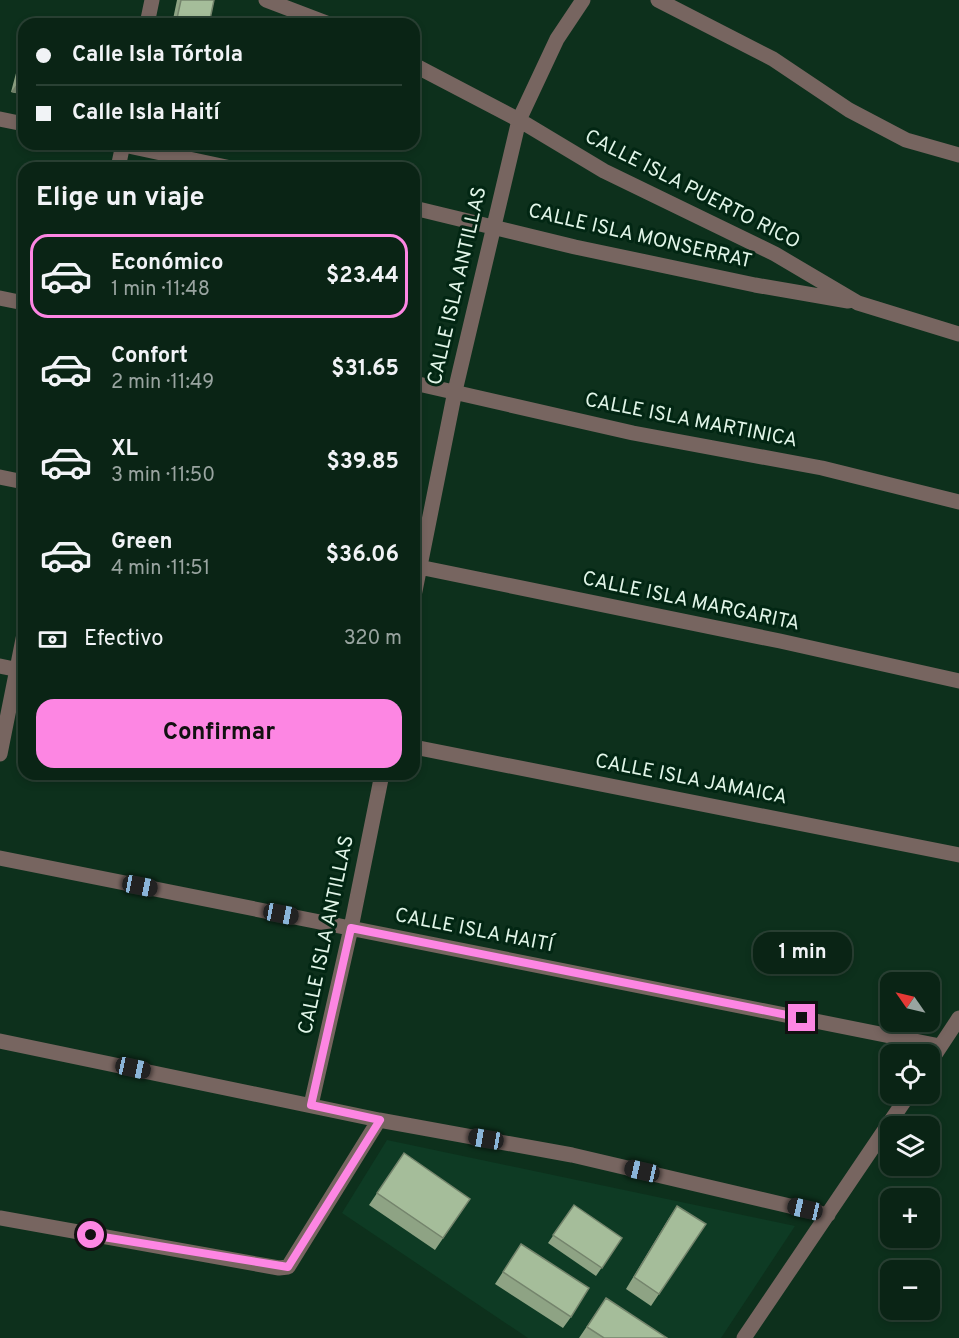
<!DOCTYPE html>
<html lang="es">
<head>
<meta charset="utf-8">
<style>
  body { margin:0; font-family:Overpass,sans-serif; background:#132c1e; color:#f1f3f6; height:100vh; display:flex; flex-direction:column; font-size:22px; white-space:nowrap }
  * { box-sizing:border-box; margin:0 }
  p { font-size:20px; color:#99a4a0 }
  .icon { flex:none; width:33px; height:33px; fill:none; stroke:currentColor; stroke-width:2; stroke-linecap:round; stroke-linejoin:round }
  .map { position:relative; flex:1; overflow:hidden }
  .sheet { position:absolute; left:18px; top:162px; width:402px; height:618px; display:flex; flex-direction:column; background:#0a2415; border-radius:18px; box-shadow:0 3px 9px #0003,0 0 0 2px #2a4134 }
  .sheet>* { flex:none }
  .banner { position:absolute; left:18px; top:18px; width:402px; height:132px; border-radius:18px; box-shadow:0 3px 9px #0003,0 0 0 2px #2a4134; display:grid; align-content:center; height:132px; padding:0 18px; background:#0a2415 }
  .needle { width:39px; rotate:304deg }
  .controls { position:absolute; left:880px; top:972px; display:grid; gap:12px }
  .controls a { display:grid; place-items:center; width:60px; height:60px; border-radius:12px; background:#0a2415; box-shadow:0 3px 9px #0003,0 0 0 2px #2a4134; font-size:30px }
  .end { position:absolute; width:27px; height:27px; margin:-14px; border:8px solid #fd86e3; background:#111; box-shadow:0 0 0 3px #111 }
  .from { border-radius:50% }
  .bubble { position:absolute; height:42px; border-radius:18px; background:#0a2415; box-shadow:0 3px 9px #0003,0 0 0 2px #2a4134; font-size:20px; font-weight:700; line-height:42px; text-align:center }
  .car { position:absolute; width:18px; height:36px; margin:-18px -9px; border-radius:8px; box-shadow:0 0 4px 2px #0007; background:linear-gradient(#222 24%,#8ab4d8 0 40%,#222 0 76%,#8ab4d8 0 86%,#222 0) }
  .banner b { display:flex; align-items:center; gap:21px; height:57px; font-size:22px }
  .banner b+b { border-top:2px solid #2a4134 }
  .banner i { width:15px; height:15px; background:#f1f3f6 }
  ul { padding:0; list-style:none }
  li { display:flex; align-items:center; gap:18px; height:84px; margin:0 12px 9px; padding:0 6px; border:3px solid transparent; border-radius:18px }
  li div { flex:1 }
  li b { display:block; font-size:22px }
  li em { font-style:normal; font-weight:700 }
  li.selected { border-color:#fd86e3 }
  li>.icon { width:54px; height:54px; stroke-width:1.5 }
  h2 { padding:0 18px; font-size:27px; line-height:72px }
  .pay { display:flex; align-items:center; gap:15px; height:66px; padding:0 18px; font-size:22px }
  .pay p { margin-inline-start:auto }
  .primary-button { display:flex; gap:12px; margin-top:auto; padding:12px 18px }
  .primary-button a { flex:1; height:69px; border-radius:18px; background:#fd86e3; color:#111; font-size:24px; font-weight:700; line-height:69px; text-align:center }
  .map>svg:first-child { display:block }
  .built { fill:#0e3b24 }
  .lines { fill:none; stroke-linecap:round; stroke-linejoin:round }
  .minor { stroke:#776560; stroke-width:15 }
  .wall { fill:#8ea384 }
  .shaded-wall { fill:#74846c }
  .building { fill:#a5bd9a; stroke:#74846c; stroke-width:1.5 }
  .route { stroke:#fd86e3; stroke-width:8 }
  .labels { text-anchor:middle; dominant-baseline:central; stroke-width:6; stroke-linejoin:round; paint-order:stroke }
  .street-label { font-size:20px; fill:#e1f5e8; stroke:#022613 }
</style>
</head>
<body>
<div class="map">
<svg width="959" height="1338" viewBox="0 0 959 1338">
  <rect width="100%" height="100%" fill="#0d301c"/>
  <!-- built -->
  <path class="built" d="M387 1140 795 1226 721 1338H528L342 1213Z"/>
  <g class="lines">
    <!-- minor -->
    <path class="minor" d="M266 0 329 24
      M658 0 773 59 849 110 906 140 959 155
      M147 24 152 0
      M414 65 519 120 604 171 775 254 858 303 959 334
      M0 119 24 124
      M119 144 231 168
      M118 168 123 144
      M414 208 575 247 755 285 848 301
      M0 298 24 303
      M414 383 633 433 822 468 959 502
      M0 477 24 482
      M414 566 780 641 959 681
      M414 596 455 391 519 120 557 39 583 0
      M0 666 24 671
      M414 747 959 855
      M0 754 24 634
      M0 858 940 1046
      M0 1041 379 1120 572 1155 828 1215
      M930 1062 959 1018
      M311 1105 351 928 382 774
      M0 1218 279 1268 288 1267 379 1120
      M744 1338 909 1094"/>
  </g>
  <!-- wall -->
  <path class="wall" d="M177 0H214L209 24H172Z
    M24 52V95L11 92 20 58Z
    M404 1153 470 1199 435 1250 369 1205Z
    M574 1205 622 1238 596 1276 548 1243Z
    M677 1206 659 1294 651 1306 626 1289 669 1218Z
    M521 1244 571 1317 563 1328 495 1284Z
    M606 1298 667 1338H579Z"/>
  <!-- shaded-wall -->
  <path class="shaded-wall" d="M17 84 24 86V95L11 92Z"/>
  <!-- building -->
  <path class="building" d="M181 0H214L209 24H183L176 23Z
    M24 55V86L17 84Z
    M63 162 88 168H61Z
    M404 1153 470 1199 443 1238 377 1193Z
    M574 1205 622 1238 602 1268 553 1235Z
    M677 1206 706 1224 659 1294 634 1277Z
    M521 1244 589 1288 571 1317 503 1272Z
    M606 1298 667 1338H604L587 1327Z"/>
  <g class="lines">
    <!-- route -->
    <path class="route" d="M91 1235 288 1267 380 1120 311 1105 351 928 802 1018"/>
  </g>
  <g class="labels">
    <!-- street labels -->
    <g class="street-label">
      <text transform="translate(692 190) rotate(27)">CALLE ISLA PUERTO RICO</text>
      <text transform="translate(640 237) rotate(13)">CALLE ISLA MONSERRAT</text>
      <text transform="translate(458 286) rotate(-77)">CALLE ISLA ANTILLAS</text>
      <text transform="translate(691 421) rotate(11)">CALLE ISLA MARTINICA</text>
      <text transform="translate(691 602) rotate(12)">CALLE ISLA MARGARITA</text>
      <text transform="translate(691 780) rotate(11)">CALLE ISLA JAMAICA</text>
      <text transform="translate(474 931) rotate(11)">CALLE ISLA HAITÍ</text>
      <text transform="translate(327 935) rotate(-78)">CALLE ISLA ANTILLAS</text>
    </g>
  </g>
</svg>
<div class="controls">
<a><svg class="needle" viewBox="-14 -14 28 28"><path d="M0-13l5 13h-10z" fill="#e53935"/><path d="M0 13l5-13h-10z" fill="#99a4a0"/></svg></a>
<a><svg class="icon" aria-label="locate" viewBox="0 0 24 24"><circle cx="12" cy="12" r="6"/><path d="M12 2v4M12 18v4M2 12h4M18 12h4"/></svg></a>
<a><svg class="icon" aria-label="layers" viewBox="0 0 24 24"><path d="M12 4l9 5-9 5-9-5zM3 14l9 5 9-5"/></svg></a>
<a>+</a>
<a>−</a>
</div>
<i class="end from" style="left:91px;top:1235px"></i>
<i class="end" style="left:802px;top:1018px"></i>
<div class="bubble" style="left:753px;top:932px;width:99px">1 min</div>
<i class="car" style="left:140px;top:886px;rotate:101deg"></i>
<i class="car" style="left:281px;top:914px;rotate:101deg"></i>
<i class="car" style="left:133px;top:1068px;rotate:102deg"></i>
<i class="car" style="left:486px;top:1139px;rotate:280deg"></i>
<i class="car" style="left:642px;top:1171px;rotate:283deg"></i>
<i class="car" style="left:805px;top:1209px;rotate:283deg"></i>
<div class="banner">
<b><i class="from"></i>Calle Isla Tórtola</b>
<b><i></i>Calle Isla Haití</b>
</div>
<section class="sheet">
<h2>Elige un viaje</h2>
<ul>
<li class="selected"><svg class="icon" aria-label="car" viewBox="0 0 24 24"><path d="M5 17H2v-5l4-1 3-4h7l3 4 3 1v5h-3M9 17h6M6 11h13"/><circle cx="7" cy="17" r="2"/><circle cx="17" cy="17" r="2"/></svg><div><b>Económico</b><p>1 min · 11:48</p></div><em>$23.44</em></li>
<li><svg class="icon" aria-label="car" viewBox="0 0 24 24"><path d="M5 17H2v-5l4-1 3-4h7l3 4 3 1v5h-3M9 17h6M6 11h13"/><circle cx="7" cy="17" r="2"/><circle cx="17" cy="17" r="2"/></svg><div><b>Confort</b><p>2 min · 11:49</p></div><em>$31.65</em></li>
<li><svg class="icon" aria-label="car" viewBox="0 0 24 24"><path d="M5 17H2v-5l4-1 3-4h7l3 4 3 1v5h-3M9 17h6M6 11h13"/><circle cx="7" cy="17" r="2"/><circle cx="17" cy="17" r="2"/></svg><div><b>XL</b><p>3 min · 11:50</p></div><em>$39.85</em></li>
<li><svg class="icon" aria-label="car" viewBox="0 0 24 24"><path d="M5 17H2v-5l4-1 3-4h7l3 4 3 1v5h-3M9 17h6M6 11h13"/><circle cx="7" cy="17" r="2"/><circle cx="17" cy="17" r="2"/></svg><div><b>Green</b><p>4 min · 11:51</p></div><em>$36.06</em></li>
</ul>
<div class="pay"><svg class="icon" aria-label="cash" viewBox="0 0 24 24"><path d="M3 7h18v10H3z"/><circle cx="12" cy="12" r="2"/></svg>Efectivo<p>320 m</p></div>
<div class="primary-button"><a>Confirmar</a></div>
</section>
</div>
</body>
</html>
